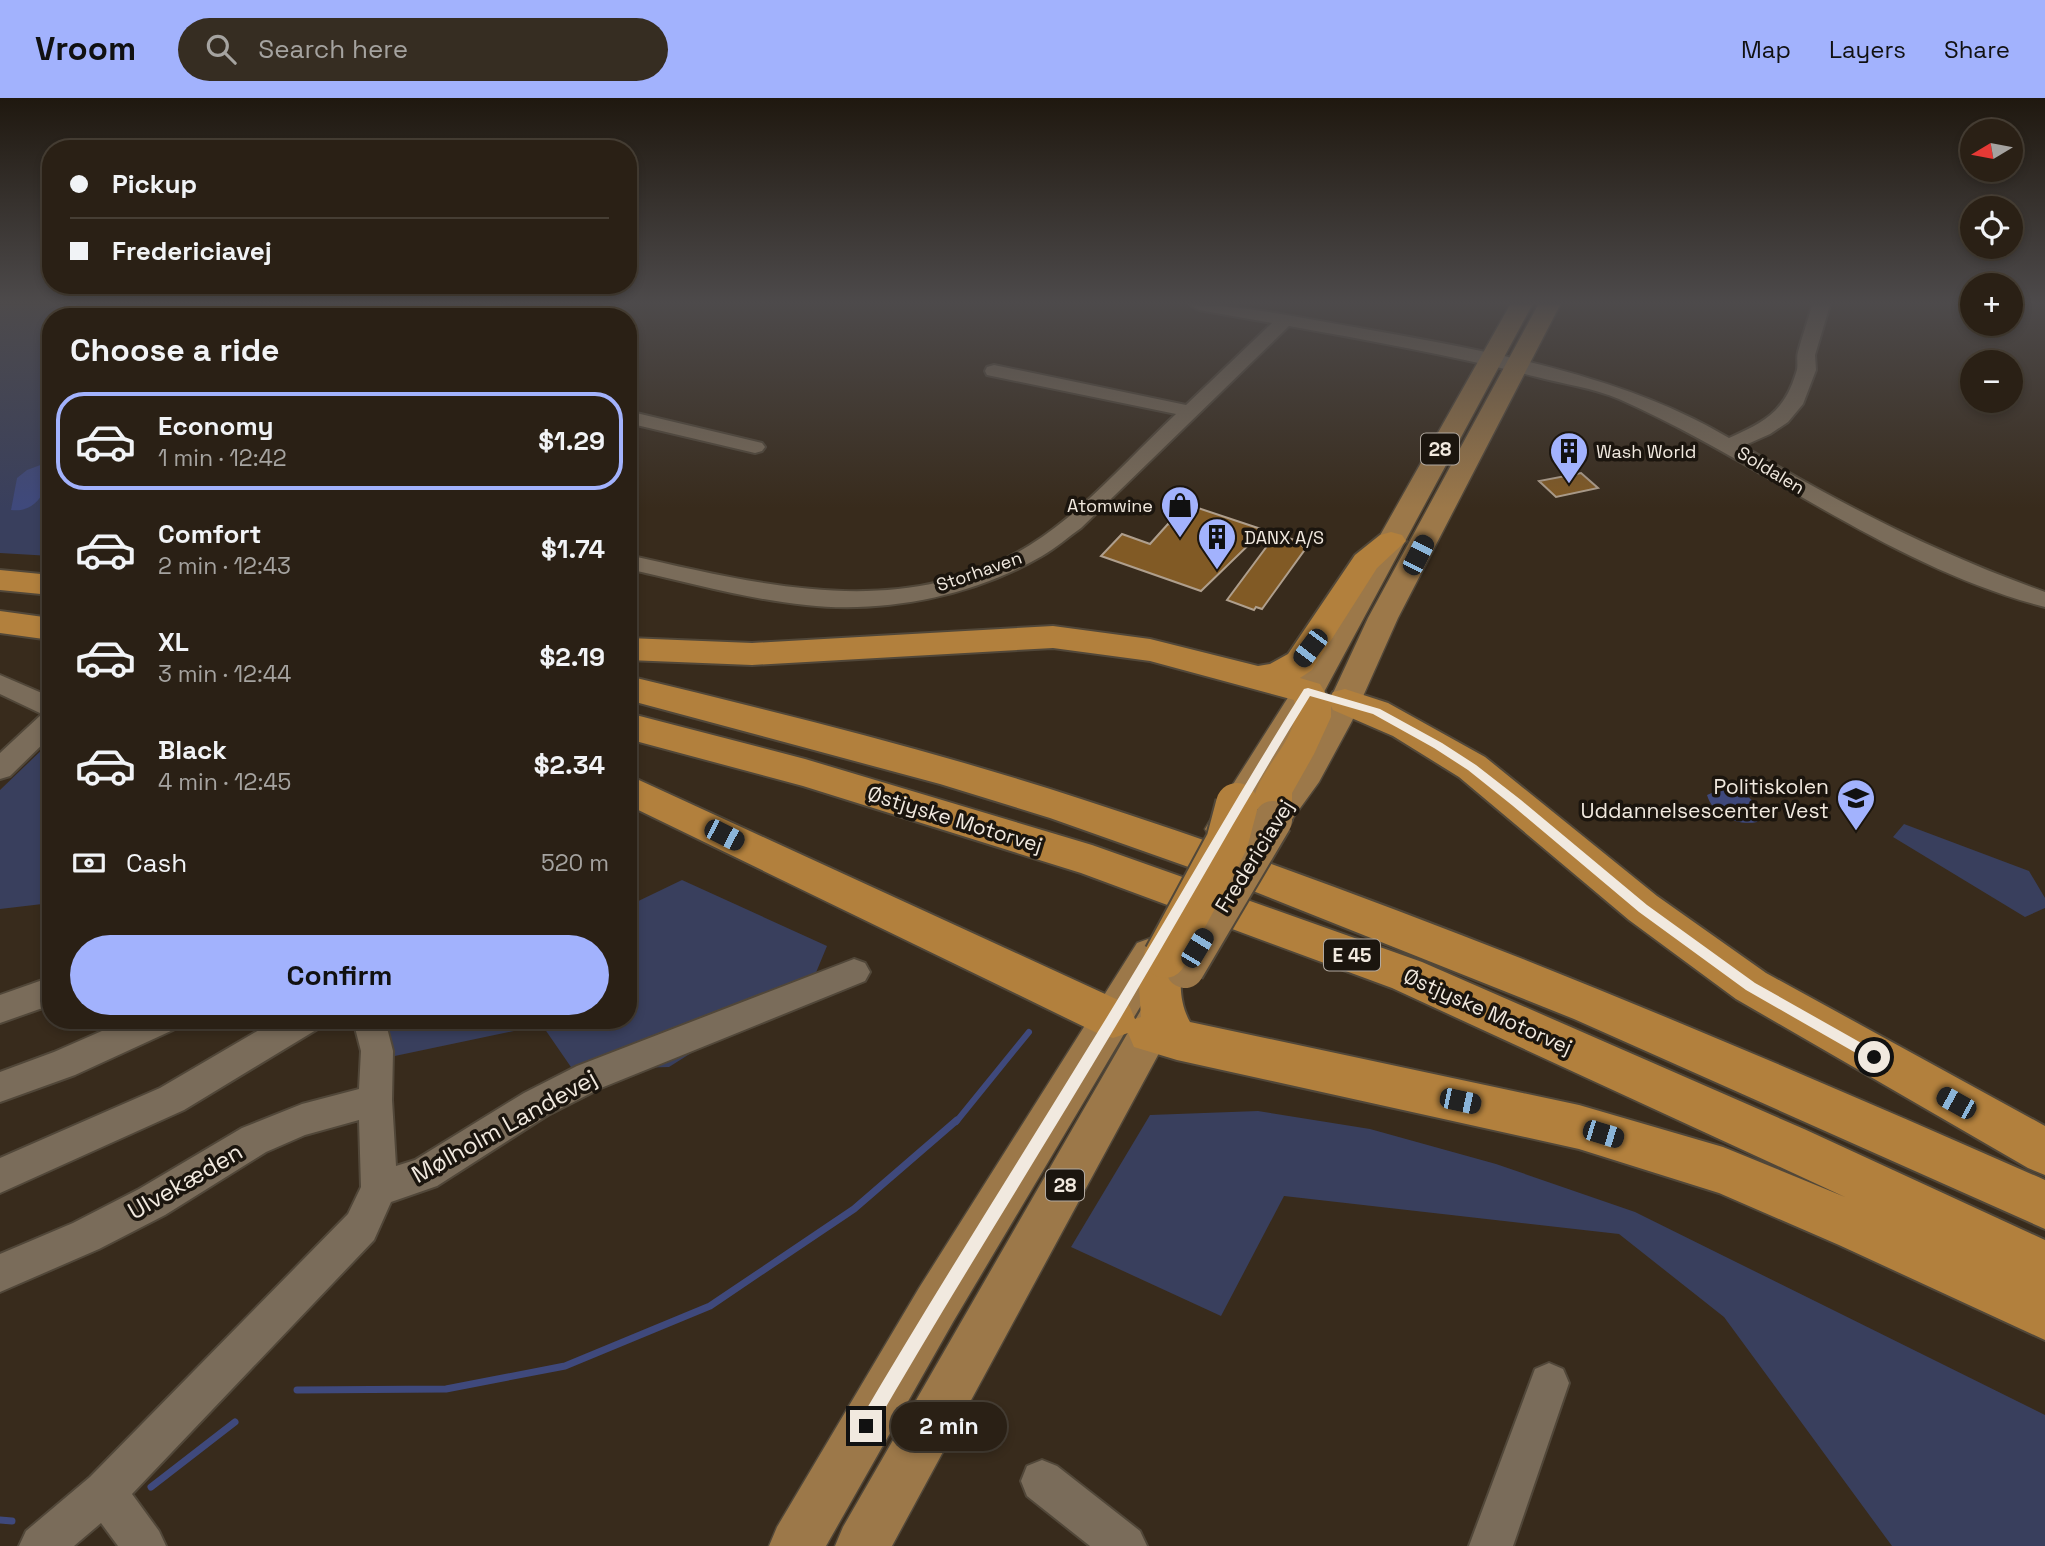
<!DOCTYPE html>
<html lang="en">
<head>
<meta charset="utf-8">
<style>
  body { margin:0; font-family:"Space Grotesk",sans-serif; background:#362d22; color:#f1f3f6; height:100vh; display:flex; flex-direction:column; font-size:26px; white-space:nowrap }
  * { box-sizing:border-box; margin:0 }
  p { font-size:23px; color:#a5a3a0 }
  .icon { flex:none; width:38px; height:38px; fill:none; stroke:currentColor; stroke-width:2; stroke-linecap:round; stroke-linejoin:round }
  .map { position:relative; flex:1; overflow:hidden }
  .details { position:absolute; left:42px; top:210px; width:595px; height:721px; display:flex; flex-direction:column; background:#2a2015; border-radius:28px; box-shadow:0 4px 10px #0003,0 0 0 2px #463e34 }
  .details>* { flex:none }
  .hud { position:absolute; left:42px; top:42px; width:595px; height:154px; border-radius:28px; box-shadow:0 4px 10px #0003,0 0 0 2px #463e34; display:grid; align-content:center; height:154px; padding:0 28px; background:#2a2015 }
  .needle { width:46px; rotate:260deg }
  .buttons { position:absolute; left:1960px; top:21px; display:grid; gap:14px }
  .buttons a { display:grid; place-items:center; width:63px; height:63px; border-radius:50%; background:#2a2015; box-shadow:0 4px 10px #0003,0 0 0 2px #463e34; font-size:35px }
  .end { position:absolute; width:32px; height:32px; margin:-16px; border:9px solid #f1e9df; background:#111; box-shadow:0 0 0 4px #111 }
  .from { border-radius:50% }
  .bubble { position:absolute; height:49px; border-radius:24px; background:#2a2015; box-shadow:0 4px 10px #0003,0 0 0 2px #463e34; font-size:23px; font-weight:600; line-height:49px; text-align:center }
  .car { position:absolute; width:21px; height:42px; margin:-21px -10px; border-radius:9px; box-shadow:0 0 5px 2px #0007; background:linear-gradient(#222 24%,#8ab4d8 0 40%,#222 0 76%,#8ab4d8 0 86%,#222 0) }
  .hud b { display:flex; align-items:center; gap:24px; height:66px; font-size:26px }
  .hud b+b { border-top:2px solid #463e34 }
  .hud i { width:18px; height:18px; background:#f1f3f6 }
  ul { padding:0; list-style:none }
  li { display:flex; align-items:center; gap:21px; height:98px; margin:0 14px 10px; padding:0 14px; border:4px solid transparent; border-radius:28px }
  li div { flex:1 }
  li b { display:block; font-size:26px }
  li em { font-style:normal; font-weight:600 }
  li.active { border-color:#a2b2fd }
  li>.icon { width:63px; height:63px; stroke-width:1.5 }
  h2 { padding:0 28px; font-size:32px; line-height:84px }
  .pay { display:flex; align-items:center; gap:18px; height:77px; padding:0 28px; font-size:26px }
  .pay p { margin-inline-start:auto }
  .cta { display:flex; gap:14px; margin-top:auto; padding:14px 28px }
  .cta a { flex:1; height:80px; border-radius:42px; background:#a2b2fd; color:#111; font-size:28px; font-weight:600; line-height:80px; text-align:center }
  header { display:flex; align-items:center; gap:42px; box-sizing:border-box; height:98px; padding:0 35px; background:#a2b2fd; color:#111 }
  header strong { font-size:33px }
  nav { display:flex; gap:38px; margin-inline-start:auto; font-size:24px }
  .search { width:490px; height:63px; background:#362d22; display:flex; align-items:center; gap:18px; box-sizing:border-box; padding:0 24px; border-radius:38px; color:#a5a3a0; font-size:26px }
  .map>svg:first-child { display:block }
  .green { fill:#393f5d }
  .water { fill:#3f497c }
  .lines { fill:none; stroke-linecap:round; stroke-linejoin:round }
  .stream-far1 { stroke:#3f497c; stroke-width:6 }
  .stream { stroke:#3f497c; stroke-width:7 }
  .building { fill:#815a25; stroke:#af9f8d; stroke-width:2 }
  .minor-casing { stroke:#514739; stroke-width:4 }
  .major-casing { stroke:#514739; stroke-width:3 }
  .highway-casing { stroke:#514739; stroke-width:4 }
  .minor { fill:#7a6c5a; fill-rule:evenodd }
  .major { fill:#9c7849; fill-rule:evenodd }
  .highway { fill:#b2803d; fill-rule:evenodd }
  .major-bridge-casing { stroke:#514739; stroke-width:42; stroke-linecap:butt }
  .highway-bridge-casing { stroke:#514739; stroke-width:46; stroke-linecap:butt }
  .major-bridge { stroke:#9c7849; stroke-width:38 }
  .highway-bridge { stroke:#b2803d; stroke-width:42 }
  .route { fill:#f1e9df }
  .labels { text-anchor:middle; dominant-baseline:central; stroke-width:7; stroke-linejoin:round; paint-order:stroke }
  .far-poi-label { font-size:18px; fill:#f1e9df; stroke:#1b150e; text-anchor:start }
  .far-street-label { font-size:18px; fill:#f1e9df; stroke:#1b150e }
  .shield { fill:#1b150e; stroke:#b1a9a0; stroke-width:2 }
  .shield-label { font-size:19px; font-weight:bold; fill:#f1e9df }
  .poi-label { font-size:21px; fill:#f1e9df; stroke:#1b150e; text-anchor:end }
  .street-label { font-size:21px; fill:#f1e9df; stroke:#1b150e }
  .near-street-label { font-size:24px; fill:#f1e9df; stroke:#1b150e }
</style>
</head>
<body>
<header>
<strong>Vroom</strong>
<div class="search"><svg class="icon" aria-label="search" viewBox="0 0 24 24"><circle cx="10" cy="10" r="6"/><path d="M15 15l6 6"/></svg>Search here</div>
<nav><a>Map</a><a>Layers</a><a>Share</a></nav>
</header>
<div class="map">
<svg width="2045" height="1448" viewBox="0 0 2045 1448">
  <rect width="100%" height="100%" fill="#382b1c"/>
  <!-- green -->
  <path class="green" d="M0 207H246L241 219H51V458L0 455Z
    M51 643V805L0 811V692Z
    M1904 726 2029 773 2045 800V810L2025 819 1893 739Z
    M682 782 827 848 815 877 669 969 573 972 542 927 390 959 381 922H628V808Z
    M1258 1013 1370 1031 1496 1066 1635 1114 2045 1317V1448H1892L1724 1219 1619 1136 1284 1098 1221 1218 1071 1149 1150 1017Z"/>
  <!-- water -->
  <path class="water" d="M51 363C51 386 39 416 11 412L17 380 27 372Z
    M1721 691C1740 693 1753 697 1761 716L1757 724C1738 728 1713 718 1707 697Z"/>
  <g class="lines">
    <!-- stream-far1 -->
    <path class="stream-far1" d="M956 1024 1029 934"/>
    <!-- stream -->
    <path class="stream" d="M297 1292 446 1291 565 1268 710 1208 854 1111 957 1022
      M151 1389 235 1324
      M0 1422 12 1423"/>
  </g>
  <!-- building -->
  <path class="building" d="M1581 375 1598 390 1556 399 1539 383Z
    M1192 408 1264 432 1201 493 1101 458 1122 436 1150 446 1168 426 1175 428Z
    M1276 436 1304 445 1302 448 1306 450 1262 511 1256 509 1254 512 1227 502Z"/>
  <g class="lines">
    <defs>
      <path id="minor" d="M485 207H504L492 219H472Z
        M1190 207C1246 207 1299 220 1354 229 1476 251 1621 275 1729 340 1765 324 1784 314 1796 275 1799 268 1796 261 1798 254 1802 238 1808 223 1812 207H1830L1815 257 1816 272 1803 306 1788 324 1770 336 1743 348C1842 407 1936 455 2045 494V509C1890 469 1763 365 1619 301 1594 290 1563 286 1537 279 1455 258 1372 243 1289 228L1081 430C1068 439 1056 450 1042 458 974 498 884 516 806 507 746 501 687 484 628 471V457C762 487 904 525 1030 447 1083 414 1130 359 1176 316L987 277 985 273 987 269 994 267 1186 307 1272 225 1199 212Z
        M628 313 762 345 765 349 762 353 755 355 628 325Z
        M0 577 51 599V638L10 678 0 681V655L42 616 0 596Z
        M854 861 865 865 870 874 865 883 601 990 548 1017 437 1088 391 1104 374 1142 132 1396 159 1433 166 1448H118L101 1425 74 1448H19L26 1433 90 1379 348 1116 361 1089 359 1022 305 1037 266 1054 165 1117 99 1151 0 1194V1156L73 1125 139 1091 242 1030 302 1006 359 991 361 953 353 922H385L393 953 392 1002 396 1068 415 1062 524 995 577 968Z
        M51 879V907L0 925V897Z
        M127 922H178L173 932 75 977 0 1004V974L54 954Z
        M276 922H321L316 932 184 1012 0 1095V1060L160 990Z
        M1549 1265 1563 1271 1569 1285 1513 1448H1469L1535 1271Z
        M1042 1362 1057 1368 1140 1433 1147 1448H1090L1027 1398 1021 1383 1027 1368Z"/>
      <path id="major" d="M1510 207H1532L1324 594 1235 741 1223 745 1211 741 1205 731 1211 721 1294 590Z
        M1538 207H1560L1398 520 1352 623 1319 684 1285 731 1273 735 1261 731 1256 722 1295 666 1320 623 1368 520Z
        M1151 840 1165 845 1170 856 1165 867 953 1224 826 1448H769L777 1429 919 1190 1137 845Z
        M1163 893 1177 898 1183 910 1177 922 892 1448H835L843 1429 1149 898Z"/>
      <path id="highway" d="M1391 434 1402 437 1406 443 1377 470 1312 572 1300 580 1320 586 1329 601 1333 594 1345 591 1388 605 1485 659 1657 798 1766 875 2045 1028V1077L2028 1070 1736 901 1629 822 1459 679 1393 638 1333 612 1331 608V619L1314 656 1292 695V722L1287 732 1273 737 1259 732C1232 682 1306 649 1294 602L1150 563 1053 550 752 567 628 562V540L752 545 1053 528 1150 541 1258 568 1270 566 1288 556 1355 457 1380 437Z
        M0 472 51 477V497L0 492Z
        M0 513 51 520V542L0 535Z
        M628 578C780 615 932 652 1081 701 1410 807 1729 943 2045 1082V1131L1574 921 1228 783 1050 720 940 686 628 602Z
        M628 615 805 661 1092 747 1422 864 1804 1031 2045 1142V1242L1839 1147 1719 1095 1579 1051 1177 962 1134 949 1128 935 1113 940 1097 935 628 707V677L1129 907 1135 921 1141 919 1138 873 1150 846 1165 841 1180 846 1186 859C1178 879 1179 905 1190 924L1579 1007 1723 1049 1845 1099 1392 890 1081 775 803 688 628 641Z"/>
    </defs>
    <!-- minor casing -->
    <use href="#minor" class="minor-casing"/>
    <!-- major casing -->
    <use href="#major" class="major-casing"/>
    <!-- highway casing -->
    <use href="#highway" class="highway-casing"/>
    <!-- minor -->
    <use href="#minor" class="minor"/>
    <!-- major -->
    <use href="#major" class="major"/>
    <!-- highway -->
    <use href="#highway" class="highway"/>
    <defs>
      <path id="major-bridge" d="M1185 871 1273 722"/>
      <path id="highway-bridge" d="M1165 859 1227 744 1237 706"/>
    </defs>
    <!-- major-bridge casing -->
    <use href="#major-bridge" class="major-bridge-casing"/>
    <!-- highway-bridge casing -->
    <use href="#highway-bridge" class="highway-bridge-casing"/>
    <!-- major-bridge -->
    <use href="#major-bridge" class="major-bridge"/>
    <!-- highway-bridge -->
    <use href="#highway-bridge" class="highway-bridge"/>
  </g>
  <!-- sky -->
  <linearGradient id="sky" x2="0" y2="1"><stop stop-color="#1f180f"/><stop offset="0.5" stop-color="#4d4a4b"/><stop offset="1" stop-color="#4d4a4b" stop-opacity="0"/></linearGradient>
  <rect width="2045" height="410" fill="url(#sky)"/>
  <!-- route -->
  <path class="route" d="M1308 590 1380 611 1442 645 1476 667 1521 702 1647 807 1755 885 1879 955V963H1870L1746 892 1639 814 1513 708 1468 672 1434 650 1373 616 1310 598C1243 706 1182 817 1117 926 1036 1062 951 1196 872 1333L866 1336 860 1333 858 1328 860 1322C940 1186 1025 1053 1107 919 1174 810 1236 699 1304 591Z"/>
  <!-- icons -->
  <defs>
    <symbol id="building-pin" viewBox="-11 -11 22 30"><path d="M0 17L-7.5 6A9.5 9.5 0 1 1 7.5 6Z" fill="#a2b2fd" stroke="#1b150e"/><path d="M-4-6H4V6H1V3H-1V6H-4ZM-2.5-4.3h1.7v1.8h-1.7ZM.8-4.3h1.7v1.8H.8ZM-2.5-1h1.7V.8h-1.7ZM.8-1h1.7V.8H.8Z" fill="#111"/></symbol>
    <symbol id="shop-pin" viewBox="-11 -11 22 30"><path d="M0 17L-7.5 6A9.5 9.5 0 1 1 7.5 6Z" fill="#a2b2fd" stroke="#1b150e"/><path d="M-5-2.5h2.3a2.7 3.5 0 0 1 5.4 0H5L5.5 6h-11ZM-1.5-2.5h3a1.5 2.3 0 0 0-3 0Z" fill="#111"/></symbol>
    <symbol id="university-pin" viewBox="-11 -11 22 30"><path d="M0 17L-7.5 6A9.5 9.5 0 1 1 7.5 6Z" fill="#a2b2fd" stroke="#1b150e"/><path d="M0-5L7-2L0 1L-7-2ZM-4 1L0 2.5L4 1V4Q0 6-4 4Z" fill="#111"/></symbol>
  </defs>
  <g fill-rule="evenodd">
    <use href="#building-pin" x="1547" y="331" width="44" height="60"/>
    <use href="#shop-pin" x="1158" y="385" width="44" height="60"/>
    <use href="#building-pin" x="1195" y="417" width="44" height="60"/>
    <use href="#university-pin" x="1834" y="678" width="44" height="60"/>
  </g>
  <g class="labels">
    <!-- far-poi labels -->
    <g class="far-poi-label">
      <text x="1596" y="353">Wash World</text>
      <text x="1153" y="407" text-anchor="end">Atomwine</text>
      <text x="1244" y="439">DANX A/S</text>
    </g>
    <!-- far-street labels -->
    <g class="far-street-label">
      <text transform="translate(1771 372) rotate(31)">Soldalen</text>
      <text transform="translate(979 473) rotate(-19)">Storhaven</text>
    </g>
    <!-- shield labels -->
    <g class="shield">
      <rect x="1421" y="335.5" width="38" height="31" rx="5"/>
      <rect x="1324" y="841.5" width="56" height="31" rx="5"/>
      <rect x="1046" y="1071.5" width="38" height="31" rx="5"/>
    </g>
    <g class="shield-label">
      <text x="1440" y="351">28</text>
      <text x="1352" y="857">E 45</text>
      <text x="1065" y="1087">28</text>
    </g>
    <!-- poi labels -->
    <g class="poi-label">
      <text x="1829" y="688">Politiskolen<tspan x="1829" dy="24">Uddannelsescenter Vest</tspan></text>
    </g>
    <!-- street labels -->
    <g class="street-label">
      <text transform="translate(955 721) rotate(17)">Østjyske Motorvej</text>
      <text transform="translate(1254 758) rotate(-58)">Fredericiavej</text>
      <text transform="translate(1488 913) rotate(24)">Østjyske Motorvej</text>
    </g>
    <!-- near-street labels -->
    <g class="near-street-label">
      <text transform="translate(504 1028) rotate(-29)">Mølholm Landevej</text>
      <text transform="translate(185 1083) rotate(-30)">Ulvekæden</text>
    </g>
  </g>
</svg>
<div class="buttons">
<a><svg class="needle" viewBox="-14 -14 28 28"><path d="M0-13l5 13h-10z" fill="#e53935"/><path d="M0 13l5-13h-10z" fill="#a5a3a0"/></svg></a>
<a><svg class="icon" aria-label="locate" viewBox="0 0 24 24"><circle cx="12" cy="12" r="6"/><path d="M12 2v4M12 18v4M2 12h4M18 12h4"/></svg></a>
<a>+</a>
<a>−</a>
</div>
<i class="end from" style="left:1874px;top:959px"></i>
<i class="end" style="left:866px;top:1328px"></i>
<div class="bubble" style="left:891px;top:1304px;width:116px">2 min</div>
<i class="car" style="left:1418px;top:457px;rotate:27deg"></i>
<i class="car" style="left:1310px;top:550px;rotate:217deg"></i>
<i class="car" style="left:724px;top:737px;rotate:117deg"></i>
<i class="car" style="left:1197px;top:850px;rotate:31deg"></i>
<i class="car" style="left:1460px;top:1003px;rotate:102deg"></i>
<i class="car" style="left:1956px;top:1005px;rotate:299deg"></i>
<i class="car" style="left:1603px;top:1036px;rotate:107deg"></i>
<div class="hud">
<b><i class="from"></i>Pickup</b>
<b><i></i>Fredericiavej</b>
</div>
<section class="details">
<h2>Choose a ride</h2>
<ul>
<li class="active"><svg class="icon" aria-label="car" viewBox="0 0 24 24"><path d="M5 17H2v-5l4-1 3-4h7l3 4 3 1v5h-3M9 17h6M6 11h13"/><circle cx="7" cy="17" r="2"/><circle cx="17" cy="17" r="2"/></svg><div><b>Economy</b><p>1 min · 12:42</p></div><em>$1.29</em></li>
<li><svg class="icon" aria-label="car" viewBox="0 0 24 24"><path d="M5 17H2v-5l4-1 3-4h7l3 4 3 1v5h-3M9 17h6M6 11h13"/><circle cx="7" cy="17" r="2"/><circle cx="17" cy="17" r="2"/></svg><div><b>Comfort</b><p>2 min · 12:43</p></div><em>$1.74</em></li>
<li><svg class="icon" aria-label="car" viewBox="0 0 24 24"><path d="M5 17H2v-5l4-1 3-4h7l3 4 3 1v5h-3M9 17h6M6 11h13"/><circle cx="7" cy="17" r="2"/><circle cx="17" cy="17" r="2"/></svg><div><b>XL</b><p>3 min · 12:44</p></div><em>$2.19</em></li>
<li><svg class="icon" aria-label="car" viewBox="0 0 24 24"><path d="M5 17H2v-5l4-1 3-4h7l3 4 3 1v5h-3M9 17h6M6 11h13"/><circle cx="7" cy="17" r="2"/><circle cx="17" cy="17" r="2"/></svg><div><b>Black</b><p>4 min · 12:45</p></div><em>$2.34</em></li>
</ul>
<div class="pay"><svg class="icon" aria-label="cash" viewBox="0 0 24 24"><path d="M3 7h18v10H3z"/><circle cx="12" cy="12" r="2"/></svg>Cash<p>520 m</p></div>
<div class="cta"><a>Confirm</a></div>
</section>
</div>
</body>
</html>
